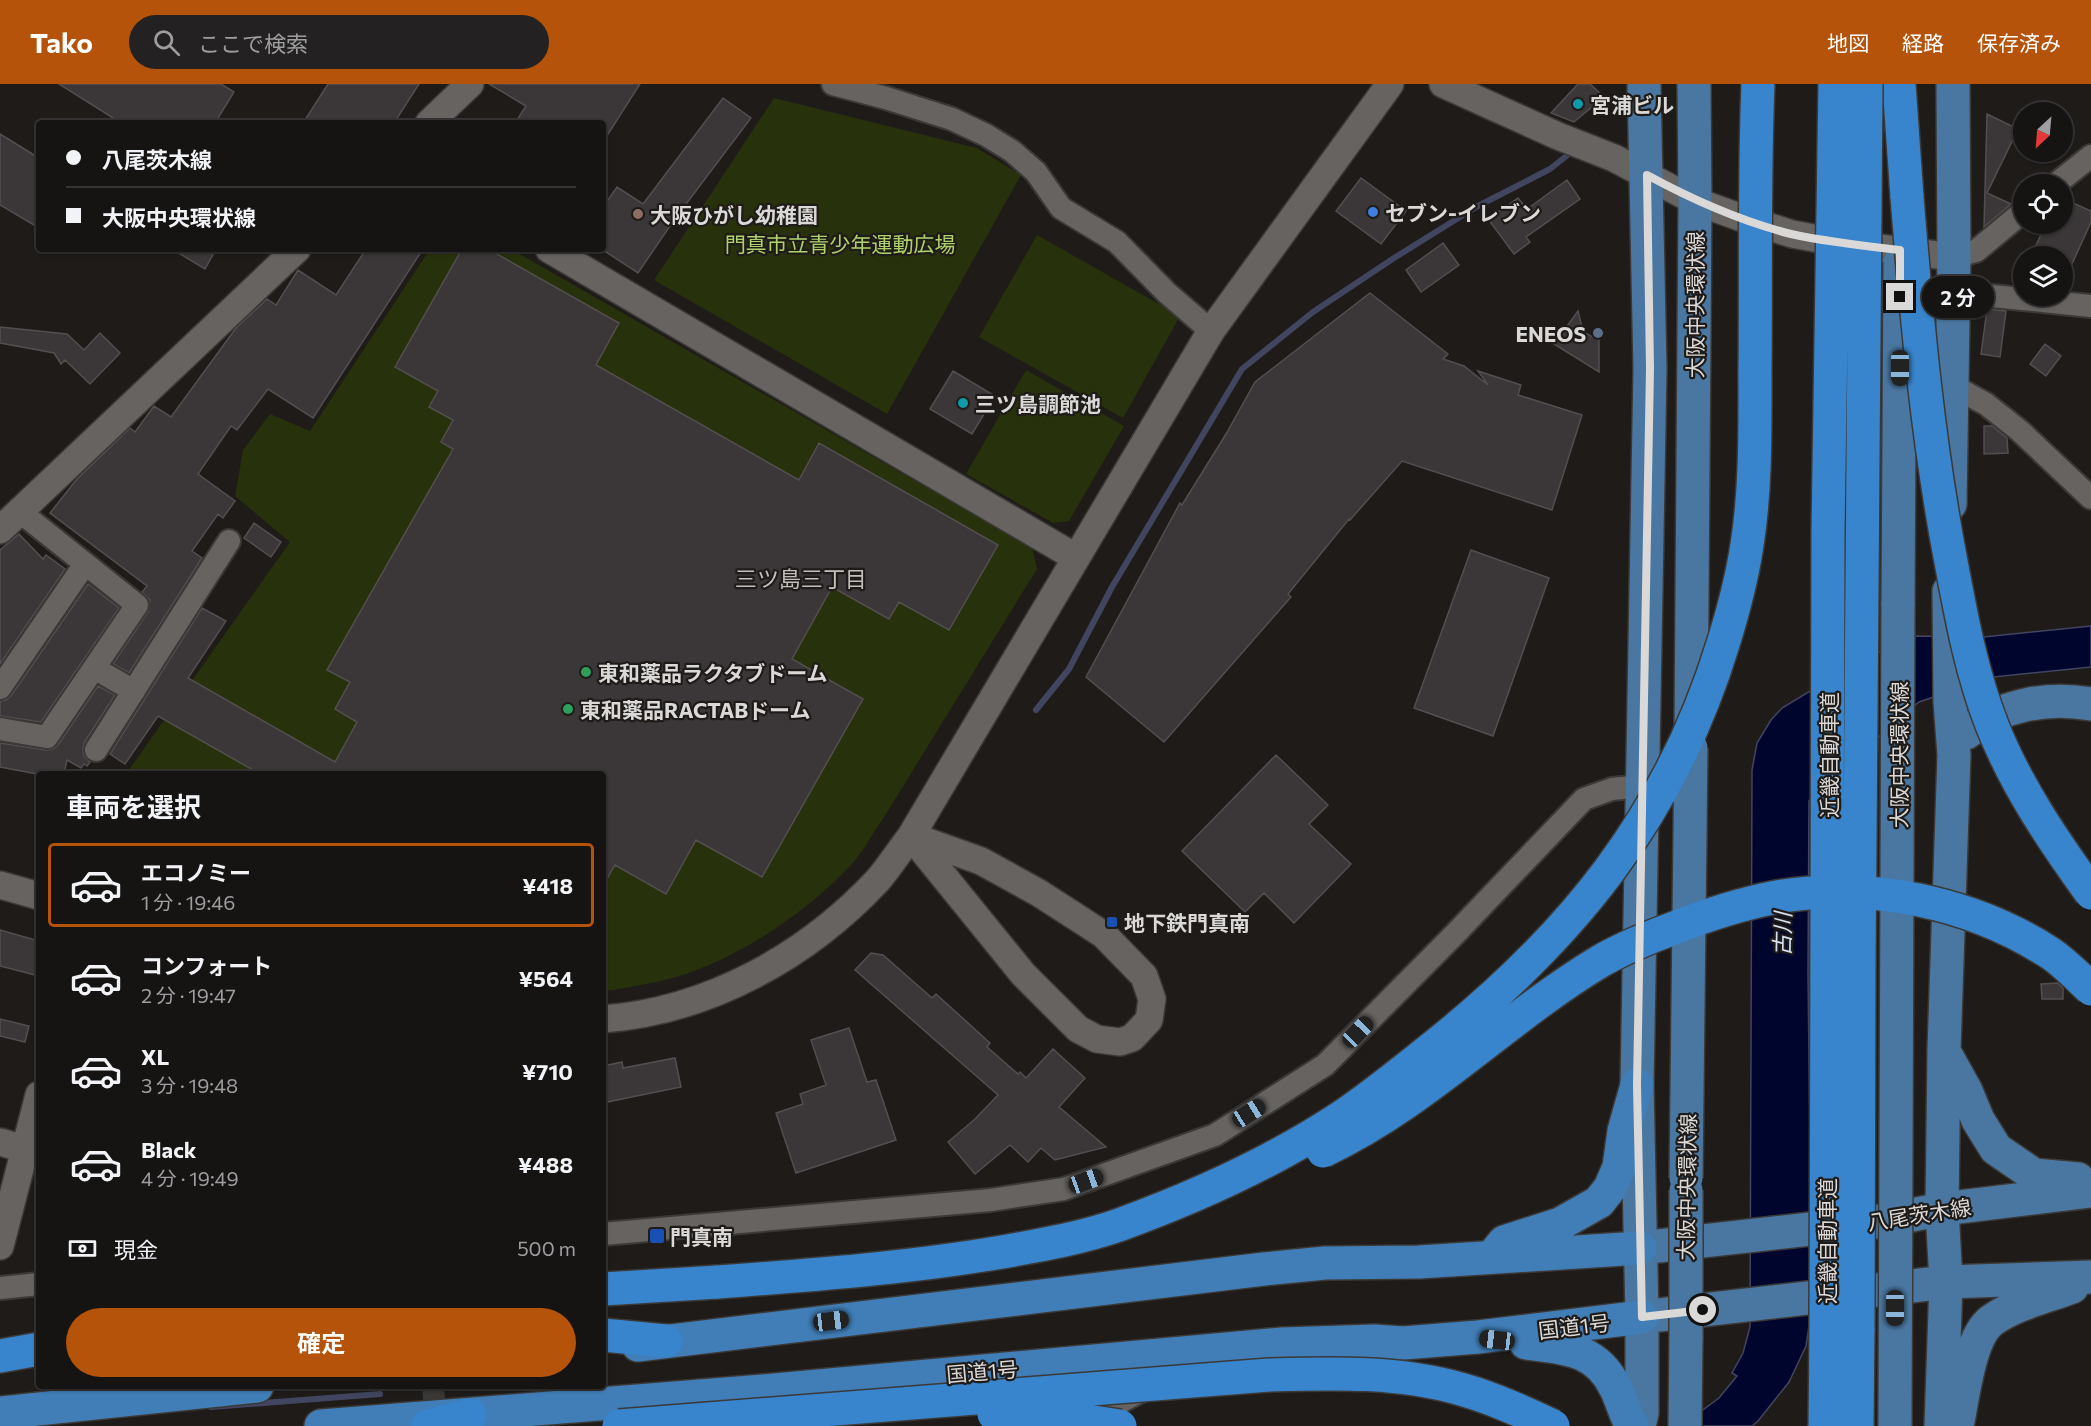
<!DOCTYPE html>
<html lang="ja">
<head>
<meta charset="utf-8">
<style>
  body { margin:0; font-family:Commissioner,"Noto Sans JP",sans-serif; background:#232121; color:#f1f3f6; height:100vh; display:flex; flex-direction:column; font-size:22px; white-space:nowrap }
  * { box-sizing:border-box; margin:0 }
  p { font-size:20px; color:#9e9ea0 }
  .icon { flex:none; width:33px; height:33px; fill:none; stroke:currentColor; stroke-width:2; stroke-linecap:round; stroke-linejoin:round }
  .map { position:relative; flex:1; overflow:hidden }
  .details { position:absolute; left:36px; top:687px; width:570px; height:618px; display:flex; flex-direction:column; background:#161413; border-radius:6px; box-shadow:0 2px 4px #0004,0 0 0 2px #353333 }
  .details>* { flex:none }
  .banner { position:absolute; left:36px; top:36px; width:570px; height:132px; border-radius:6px; box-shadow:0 2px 4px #0004,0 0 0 2px #353333; display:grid; align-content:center; height:132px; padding:0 30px; background:#161413 }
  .needle { width:39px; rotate:206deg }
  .controls { position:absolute; left:2013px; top:18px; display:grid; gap:12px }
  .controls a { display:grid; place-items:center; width:60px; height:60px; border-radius:50%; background:#161413; box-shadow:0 2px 4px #0004,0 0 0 2px #353333; font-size:30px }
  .end { position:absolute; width:27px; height:27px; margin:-14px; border:8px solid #dbd9d7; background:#111; box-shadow:0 0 0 3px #111 }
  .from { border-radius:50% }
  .bubble { position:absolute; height:42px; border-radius:21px; background:#161413; box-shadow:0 2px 4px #0004,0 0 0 2px #353333; font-size:20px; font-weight:700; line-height:42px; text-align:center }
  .car { position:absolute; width:18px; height:36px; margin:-18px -9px; border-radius:8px; box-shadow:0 0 4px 2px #0007; background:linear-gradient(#222 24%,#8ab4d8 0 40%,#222 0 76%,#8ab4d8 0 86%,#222 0) }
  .banner b { display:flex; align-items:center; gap:21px; height:57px; font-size:22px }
  .banner b+b { border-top:2px solid #353333 }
  .banner i { width:15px; height:15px; background:#f1f3f6 }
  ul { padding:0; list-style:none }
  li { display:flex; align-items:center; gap:18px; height:84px; margin:0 12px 9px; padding:0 18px; border:3px solid transparent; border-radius:6px }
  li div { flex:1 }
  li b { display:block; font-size:22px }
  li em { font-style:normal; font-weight:700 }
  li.active { border-color:#b45309 }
  li>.icon { width:54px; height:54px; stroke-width:1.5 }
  h2 { padding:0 30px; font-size:27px; line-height:72px }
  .pay { display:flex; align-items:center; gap:15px; height:66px; padding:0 30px; font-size:22px }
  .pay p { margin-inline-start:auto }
  .action { display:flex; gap:12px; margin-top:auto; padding:12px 30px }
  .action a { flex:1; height:69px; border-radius:36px; background:#b45309; color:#fff; font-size:24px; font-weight:700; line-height:69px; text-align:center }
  header { display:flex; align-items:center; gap:36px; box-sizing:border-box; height:84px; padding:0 30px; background:#b45309; color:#fff }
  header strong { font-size:28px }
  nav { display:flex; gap:33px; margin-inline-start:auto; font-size:21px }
  .search { width:420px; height:54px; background:#232121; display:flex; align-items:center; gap:15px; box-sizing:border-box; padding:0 21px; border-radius:33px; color:#9e9ea0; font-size:22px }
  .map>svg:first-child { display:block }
  .green { fill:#27320c }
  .water { fill:#00052d; stroke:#424560; stroke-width:1.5 }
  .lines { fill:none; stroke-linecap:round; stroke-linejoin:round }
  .stream { stroke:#424560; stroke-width:6 }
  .building { fill:#3b3739; stroke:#534e50; stroke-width:1.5 }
  .minor-tunnel { stroke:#3a3836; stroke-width:22; stroke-dasharray:22 11; stroke-linecap:butt }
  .minor-casing { stroke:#3b3937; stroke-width:26 }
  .tertiary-casing { stroke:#3b3937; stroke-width:30 }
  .primary-casing { stroke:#3b3937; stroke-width:36 }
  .trunk-casing { stroke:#3b3937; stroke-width:36 }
  .motorway-casing { stroke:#3b3937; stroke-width:36 }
  .minor { stroke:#666360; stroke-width:22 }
  .tertiary { stroke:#666360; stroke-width:27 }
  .primary { stroke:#4a77a1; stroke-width:33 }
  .trunk { stroke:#417eb7; stroke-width:33 }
  .motorway { stroke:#3884cd; stroke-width:33 }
  .primary-bridge-casing { stroke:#3b3937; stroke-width:36; stroke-linecap:butt }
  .motorway-bridge-casing { stroke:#3b3937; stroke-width:36; stroke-linecap:butt }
  .primary-bridge { stroke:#4a77a1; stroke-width:33 }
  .motorway-bridge { stroke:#3884cd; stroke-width:33 }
  .route { stroke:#dbd9d7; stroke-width:8 }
  .culture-dot { fill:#0f9aa8; stroke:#1e1b19; stroke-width:2 }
  .shop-dot { fill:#3f7fe0; stroke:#1e1b19; stroke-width:2 }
  .education-dot { fill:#8d6e63; stroke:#1e1b19; stroke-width:2 }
  .service-dot { fill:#5c6f8a; stroke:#1e1b19; stroke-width:2 }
  .leisure-dot { fill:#2e9e5b; stroke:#1e1b19; stroke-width:2 }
  .transit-dot { fill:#1a4fb4; stroke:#1e1b19; stroke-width:2 }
  .labels { text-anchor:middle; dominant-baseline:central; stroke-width:4.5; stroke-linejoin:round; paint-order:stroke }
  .poi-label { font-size:21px; font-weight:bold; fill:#dbd9d7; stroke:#1e1b19; text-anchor:start }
  .park-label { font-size:21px; fill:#afd16a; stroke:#1e1b19 }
  .street-label { font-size:21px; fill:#dbd9d7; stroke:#1e1b19 }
  .neighbourhood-label { font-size:22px; fill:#c2bebb; stroke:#1e1b19 }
  .water-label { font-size:22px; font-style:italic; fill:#d6e2f4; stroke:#1e1b19 }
</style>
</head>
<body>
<header>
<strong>Tako</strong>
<div class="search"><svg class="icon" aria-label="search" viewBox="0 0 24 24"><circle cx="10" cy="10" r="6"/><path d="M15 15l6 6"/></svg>ここで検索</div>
<nav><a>地図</a><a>経路</a><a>保存済み</a></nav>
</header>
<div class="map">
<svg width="2091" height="1342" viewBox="0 0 2091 1342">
  <rect width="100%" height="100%" fill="#1e1b19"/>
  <!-- green -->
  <path class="green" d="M774 14 977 64 1021 91 887 330 654 196Z
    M1037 151 1180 232 1123 334 979 253Z
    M430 165H511L1032 464 1037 485 881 738C871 752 863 768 852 780 806 829 741 873 676 893 656 899 634 902 613 906H603V690H126L290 458 235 412 243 366 270 330 310 347Z
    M1026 286 1124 342 1069 437 1053 439 966 390Z"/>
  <!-- water -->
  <path class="water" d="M2091 542V583L1993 593 1919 618 1816 707 1809 717 1808 889 1811 1144 1810 1235 1806 1262 1789 1298 1758 1337 1752 1342H1681L1719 1314 1737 1292 1732 1289 1743 1269 1750 1243 1752 686 1757 659 1771 636 1782 624 1853 581 1912 552 1984 553Z"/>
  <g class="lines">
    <!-- stream -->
    <path class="stream" d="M1036 626 1069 585 1112 503 1242 285 1313 228 1394 174 1476 123 1550 85 1574 66
      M211 1323 380 1310"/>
  </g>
  <!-- building -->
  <path class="building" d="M59 0H221L234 8 215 39H121Z
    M328 0H419L394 39H303Z
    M489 0H640L603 58V39H515L526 22Z
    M1578 0H1590L1604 13 1574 38 1551 29Z
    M723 14 751 34 674 136 638 189 603 166V123L617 103 643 120Z
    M1987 30 2018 45 1987 109 2011 120 1984 143Z
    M0 50 39 74V144L0 121Z
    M1361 94 1406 127 1381 160 1336 127Z
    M1567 96 1580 115 1526 153 1530 158 1514 170 1488 135 1518 114 1527 125Z
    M2062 114 2091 127V138L2062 202V172H2031L2046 140H2062Z
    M1443 159 1459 181 1421 208 1406 186Z
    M172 165H216L205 185Z
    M366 165H423L313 334 268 305 237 346 231 342 198 390 235 417 223 434 218 430 192 467 202 474 129 589 113 580 148 528 150 516 142 508 147 502 50 429 77 395 130 344 135 348 154 322 171 333 236 244 267 215 276 221 298 186 336 211Z
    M462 165H488L619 239 596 281 799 396 819 359 998 461 949 546 899 518 889 535 832 503 792 575 863 615 762 793 696 756 666 810 615 781 603 802V690H260L158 632 125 680 110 670 202 524 226 537 188 594 335 678 357 638 335 625 350 598 327 586 453 365 441 358 453 336 429 323 438 307 395 283Z
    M1370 209 1448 270 1443 275 1464 282 1488 301 1478 287 1521 301 1518 311 1582 331 1552 426 1402 377 1350 436 1349 435 1288 510 1291 513 1164 658 1086 593 1180 419 1182 421 1226 350 1255 298Z
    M1987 225 2006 227 2000 273 1981 270Z
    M1578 227 1583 248 1599 256V288L1554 260Z
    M0 243 67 250 84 266 100 249 120 269 90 300 65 276 61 280 54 269 0 259Z
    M2045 260 2061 272 2046 292 2030 280Z
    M953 287 995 312 972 350 930 325Z
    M1984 342H1992L2007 354 2008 369 1984 370Z
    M254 439 281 458 271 473 244 454Z
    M19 450 43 475 46 471 65 485 0 580V466Z
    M1471 466 1549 494 1493 652 1414 624Z
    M88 500 119 524 41 638 0 632V617L6 616 11 612Z
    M98 602 115 611 84 659 83 666 84 672 90 678 87 682 84 680 81 684 67 676 64 690H37L0 683V659L45 666 53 665 58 661Z
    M1276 671 1328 721 1309 740 1351 780 1294 839 1264 809 1245 828 1182 767Z
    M0 846 39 857V892L0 882Z
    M871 869 883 871 932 914 936 910 990 959 987 963 1018 990 1020 988 1026 994 1053 965 1085 994 1059 1023 1106 1063 1055 1076 1041 1064 1028 1078 1010 1061 975 1090 948 1058 975 1035 998 1011 855 886Z
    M2058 899 2063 904V915H2042L2041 900Z
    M0 935 29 942 25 958 0 952Z
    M849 944 867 998 876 996 896 1056 796 1089 776 1029 803 1020 800 1010 826 1001 811 956Z
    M675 974 681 1003 607 1018 603 997V982L622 978 623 984Z"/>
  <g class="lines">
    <!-- minor-tunnel -->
    <path class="minor-tunnel" d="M433 1302 436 1342"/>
    <defs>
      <path id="minor" d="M833 0 886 14 952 35 986 51 1012 67 1036 88 1061 124 1117 158 1167 209 1211 247
        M2056 100 2091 72
        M1954 173 1976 167 2024 127
        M1953 208 2091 222
        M1951 301 1986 320 2020 347 2091 414
        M94 584 134 607
        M0 604 85 480
        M0 645 47 653 137 521 19 427
        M96 666 229 457
        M603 1150 991 1116 1064 1105 1215 1051 1325 981 1455 850 1584 715 1612 705 1642 702
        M0 1204 39 1200
        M1082 1338 1143 1306"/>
      <path id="tertiary" d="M1443 0 1558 52 1614 74 1695 117 1742 134 1792 150 1846 160 1954 173
        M429 39 470 0
        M549 165 1075 473
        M0 446 297 165
        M911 752 981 777 1039 809 1104 851 1144 892 1152 915 1149 936 1132 954 1120 958 1097 955 1078 945 1023 890Z
        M0 801 39 812
        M603 935C709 927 807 872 878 796 890 782 900 766 911 752L1211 247 1390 0
        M0 1058 25 1065
        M0 1162 39 1011"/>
      <path id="primary" d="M1950 420 1954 173 1953 0
        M1898 521 1900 179
        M1691 644 1695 117 1694 0
        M1966 649C2000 621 2048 612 2091 620
        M1946 971 1966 1007 1978 1036 1996 1065 2034 1091 2078 1095
        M1640 1164 1882 1137 1942 1125 2091 1107
        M1642 1233 1946 1198 2091 1193
        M1639 1342 1642 1329V1233L1637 1001 1650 285 1644 0
        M1685 1342 1686 1252
        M1941 1342 1946 1198 1942 1125 1944 966 1954 671 1950 618 1949 507
        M1957 1342C1963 1315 1969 1254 1991 1237 2014 1220 2046 1213 2072 1203"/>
      <path id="trunk" d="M1496 1168 1504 1158 1560 1140 1599 1118 1610 1104 1619 1083 1624 1047 1637 1001
        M1526 1259C1564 1264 1596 1264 1615 1303 1622 1316 1624 1329 1632 1342
        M638 1261 1264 1185 1325 1179 1419 1178 1640 1164
        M0 1329 257 1302
        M321 1342 763 1307 1282 1260 1374 1257 1403 1259 1478 1253 1642 1233"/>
      <path id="motorway" d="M1899 0 1907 113
        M603 1205 718 1198
        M603 1251 666 1257
        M0 1272 39 1265
        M428 1342 470 1331
        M1825 1342 1826 1245
        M1857 1342 1858 1244"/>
    </defs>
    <!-- minor casing -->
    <use href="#minor" class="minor-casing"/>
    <!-- tertiary casing -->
    <use href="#tertiary" class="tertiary-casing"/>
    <!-- primary casing -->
    <use href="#primary" class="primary-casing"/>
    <!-- trunk casing -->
    <use href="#trunk" class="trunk-casing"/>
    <!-- motorway casing -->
    <use href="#motorway" class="motorway-casing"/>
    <!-- minor -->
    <use href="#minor" class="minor"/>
    <!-- tertiary -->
    <use href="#tertiary" class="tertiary"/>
    <!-- primary -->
    <use href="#primary" class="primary"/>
    <!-- trunk -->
    <use href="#trunk" class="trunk"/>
    <!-- motorway -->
    <use href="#motorway" class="motorway"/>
    <defs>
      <path id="primary-bridge" d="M1686 1094 1691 664
        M1686 1252V1106
        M1895 1342 1898 521"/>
      <path id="motorway-bridge" d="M1907 113C1917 237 1928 361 1952 483 1962 536 1972 590 1992 641 2016 702 2053 756 2091 809
        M1323 1067C1425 1019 1503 936 1599 878 1621 865 1645 855 1669 846 1704 832 1739 820 1777 813 1869 797 1971 818 2050 869 2065 879 2078 893 2091 905
        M718 1198C813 1191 908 1184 1002 1168 1041 1161 1082 1154 1119 1141 1196 1113 1275 1077 1343 1032 1374 1011 1402 988 1431 965 1571 854 1670 733 1723 560 1733 528 1742 494 1747 461 1756 404 1755 344 1755 286 1756 191 1754 95 1758 0
        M1858 1244 1859 880 1866 0
        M1826 1245 1828 448 1835 0
        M994 1330 1061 1333 1120 1342
        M619 1342 1269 1291C1334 1289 1401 1287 1464 1306 1495 1315 1525 1329 1553 1342"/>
    </defs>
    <!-- primary-bridge casing -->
    <use href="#primary-bridge" class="primary-bridge-casing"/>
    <!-- motorway-bridge casing -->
    <use href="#motorway-bridge" class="motorway-bridge-casing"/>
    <!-- primary-bridge -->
    <use href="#primary-bridge" class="primary-bridge"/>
    <!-- motorway-bridge -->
    <use href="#motorway-bridge" class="motorway-bridge"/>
  </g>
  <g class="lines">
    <!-- route -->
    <path class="route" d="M1703 1226 1642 1233 1637 1001 1650 285 1647 91C1693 116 1740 137 1791 150 1827 158 1864 162 1900 166V213"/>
  </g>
  <!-- markers -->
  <g class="culture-dot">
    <circle cx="1578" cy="20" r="6"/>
    <circle cx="963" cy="319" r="6"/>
  </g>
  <circle class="shop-dot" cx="1373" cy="128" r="6"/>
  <circle class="education-dot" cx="638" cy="130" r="6"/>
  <circle class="service-dot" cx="1598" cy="249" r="6"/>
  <g class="leisure-dot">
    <circle cx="586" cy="588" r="6"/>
    <circle cx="568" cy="625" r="6"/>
  </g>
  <g class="transit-dot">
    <rect x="1106" y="832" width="12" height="12" rx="3"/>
    <rect x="649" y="1144" width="16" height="16" rx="3"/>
  </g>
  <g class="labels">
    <!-- poi labels -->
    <g class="poi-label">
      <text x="1590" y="20">宮浦ビル</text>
      <text x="1385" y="128">セブン-イレブン</text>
      <text x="650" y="130">大阪ひがし幼稚園</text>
      <text x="1586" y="249" text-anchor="end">ENEOS</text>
      <text x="975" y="319">三ツ島調節池</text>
      <text x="598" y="588">東和薬品ラクタブドーム</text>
      <text x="580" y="625">東和薬品RACTABドーム</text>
      <text x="1124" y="838">地下鉄門真南</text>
      <text x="670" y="1152">門真南</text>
    </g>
    <!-- park labels -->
    <g class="park-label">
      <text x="840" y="159">門真市立青少年運動広場</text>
    </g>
    <!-- street labels -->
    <g class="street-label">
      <text transform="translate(1694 221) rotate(-90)">大阪中央環状線</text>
      <text transform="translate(1828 671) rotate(-90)">近畿自動車道</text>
      <text transform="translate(1898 671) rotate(-90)">大阪中央環状線</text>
      <text transform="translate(1686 1103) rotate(-89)">大阪中央環状線</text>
      <text transform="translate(1919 1130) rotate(-9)">八尾茨木線</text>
      <text transform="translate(1826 1157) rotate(-90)">近畿自動車道</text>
      <text transform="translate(1574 1242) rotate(-7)">国道1号</text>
      <text transform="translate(982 1287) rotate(-5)">国道1号</text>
    </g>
    <!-- neighbourhood labels -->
    <g class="neighbourhood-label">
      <text x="801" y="494">三ツ島三丁目</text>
    </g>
    <!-- water labels -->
    <g class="water-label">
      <text transform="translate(1782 850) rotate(-89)">古川</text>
    </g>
  </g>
</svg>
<div class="controls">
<a><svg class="needle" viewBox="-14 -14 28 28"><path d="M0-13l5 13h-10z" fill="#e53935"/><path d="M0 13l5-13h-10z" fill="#9e9ea0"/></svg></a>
<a><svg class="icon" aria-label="locate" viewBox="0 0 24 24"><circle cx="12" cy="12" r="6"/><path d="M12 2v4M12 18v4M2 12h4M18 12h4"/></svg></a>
<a><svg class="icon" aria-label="layers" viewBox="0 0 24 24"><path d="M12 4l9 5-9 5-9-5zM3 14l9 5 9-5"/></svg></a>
</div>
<i class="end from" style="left:1703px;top:1226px"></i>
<i class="end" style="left:1900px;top:213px"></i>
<div class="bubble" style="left:1922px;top:192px;width:72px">2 分</div>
<i class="car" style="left:1900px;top:284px;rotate:180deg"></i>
<i class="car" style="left:1358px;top:948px;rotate:44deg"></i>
<i class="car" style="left:1249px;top:1029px;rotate:58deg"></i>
<i class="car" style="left:1086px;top:1097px;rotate:70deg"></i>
<i class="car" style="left:1895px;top:1224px;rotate:180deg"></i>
<i class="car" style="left:831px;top:1237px;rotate:83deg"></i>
<i class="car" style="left:1497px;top:1256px;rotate:277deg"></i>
<div class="banner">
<b><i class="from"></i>八尾茨木線</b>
<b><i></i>大阪中央環状線</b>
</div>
<section class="details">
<h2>車両を選択</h2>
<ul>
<li class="active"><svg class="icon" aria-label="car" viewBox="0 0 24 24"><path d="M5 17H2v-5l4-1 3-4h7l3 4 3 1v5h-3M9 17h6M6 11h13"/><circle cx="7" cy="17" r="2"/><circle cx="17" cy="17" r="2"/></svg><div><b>エコノミー</b><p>1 分 · 19:46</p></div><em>¥418</em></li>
<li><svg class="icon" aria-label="car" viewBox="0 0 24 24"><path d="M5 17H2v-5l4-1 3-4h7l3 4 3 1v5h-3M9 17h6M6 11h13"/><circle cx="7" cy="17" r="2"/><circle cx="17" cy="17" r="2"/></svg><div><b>コンフォート</b><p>2 分 · 19:47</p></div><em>¥564</em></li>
<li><svg class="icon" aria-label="car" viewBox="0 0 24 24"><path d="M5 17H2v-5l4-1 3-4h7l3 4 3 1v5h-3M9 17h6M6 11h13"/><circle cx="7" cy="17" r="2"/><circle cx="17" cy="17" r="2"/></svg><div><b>XL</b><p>3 分 · 19:48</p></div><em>¥710</em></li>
<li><svg class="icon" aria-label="car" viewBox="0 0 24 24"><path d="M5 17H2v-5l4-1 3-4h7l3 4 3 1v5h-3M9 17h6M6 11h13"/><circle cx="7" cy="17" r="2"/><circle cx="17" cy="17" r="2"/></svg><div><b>Black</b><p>4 分 · 19:49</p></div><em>¥488</em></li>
</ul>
<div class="pay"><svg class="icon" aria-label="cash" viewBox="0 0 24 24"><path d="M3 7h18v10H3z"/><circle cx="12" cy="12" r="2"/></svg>現金<p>500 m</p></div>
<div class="action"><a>確定</a></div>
</section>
</div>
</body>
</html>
